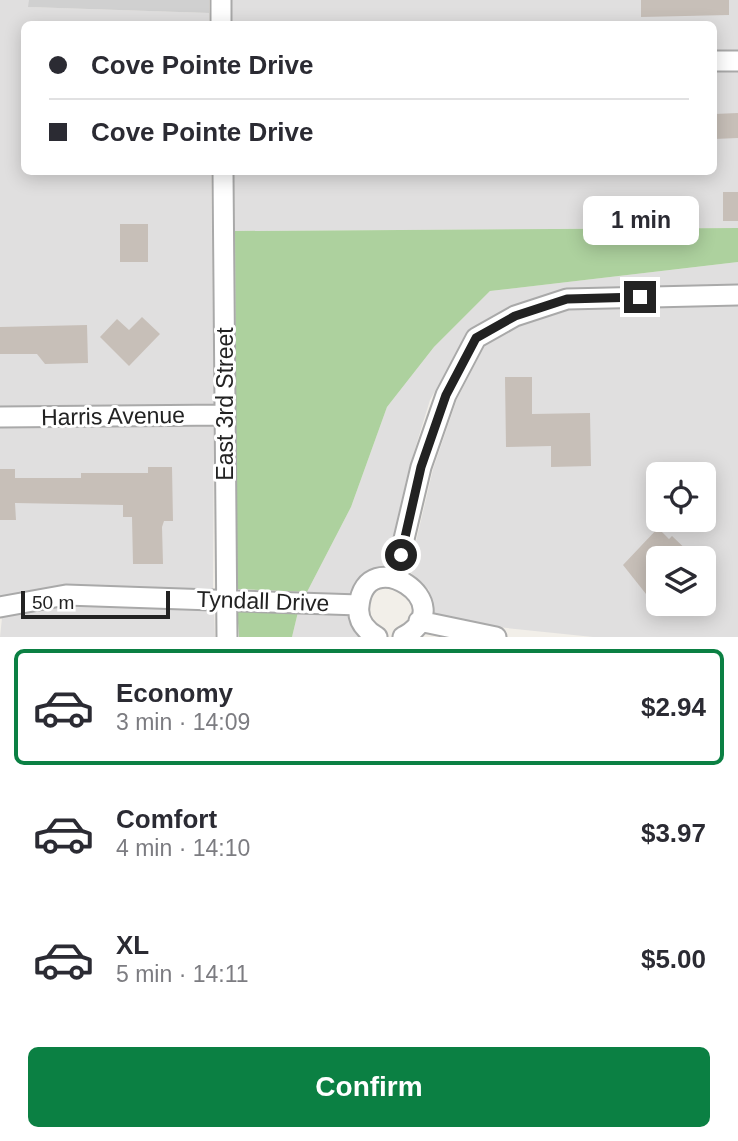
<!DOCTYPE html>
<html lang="en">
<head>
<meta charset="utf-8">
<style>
  body { margin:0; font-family:Helvetica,sans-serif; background:#f7f7f7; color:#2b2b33; height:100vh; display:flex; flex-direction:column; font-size:26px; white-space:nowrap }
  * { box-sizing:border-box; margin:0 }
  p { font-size:23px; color:#7c7c81 }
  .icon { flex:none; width:38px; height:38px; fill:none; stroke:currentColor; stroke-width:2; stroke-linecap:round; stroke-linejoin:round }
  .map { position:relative; height:637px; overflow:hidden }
  .sheet { display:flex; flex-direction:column; background:#fff; flex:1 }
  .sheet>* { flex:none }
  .top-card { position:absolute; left:21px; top:21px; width:696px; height:154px; border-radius:10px; box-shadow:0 4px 18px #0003; display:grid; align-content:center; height:154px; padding:0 28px; background:#fff }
  .buttons { position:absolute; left:646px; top:462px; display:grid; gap:14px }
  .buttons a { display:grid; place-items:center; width:70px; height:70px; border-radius:10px; background:#fff; box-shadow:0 4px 18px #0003; font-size:35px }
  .scale { position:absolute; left:21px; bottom:18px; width:149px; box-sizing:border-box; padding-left:7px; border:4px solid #222; border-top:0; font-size:19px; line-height:24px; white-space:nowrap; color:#222; -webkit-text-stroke:5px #fff; paint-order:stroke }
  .end { position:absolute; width:32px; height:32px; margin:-16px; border:9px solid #222; background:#fff; box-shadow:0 0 0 4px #fff }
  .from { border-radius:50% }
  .bubble { position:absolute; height:49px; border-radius:10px; background:#fff; box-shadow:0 4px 18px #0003; font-size:23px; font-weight:700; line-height:49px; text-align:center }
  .top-card b { display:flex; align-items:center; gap:24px; height:66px; font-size:26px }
  .top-card b+b { border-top:2px solid #e1e1e2 }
  .top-card i { width:18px; height:18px; background:#2b2b33 }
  ul { padding:12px 0 0; list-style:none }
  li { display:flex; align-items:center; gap:21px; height:116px; margin:0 14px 10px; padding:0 14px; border:4px solid transparent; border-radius:10px }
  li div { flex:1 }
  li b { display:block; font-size:26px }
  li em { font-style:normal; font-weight:700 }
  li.current { border-color:#0b8043 }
  li>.icon { width:63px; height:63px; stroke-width:1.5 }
  .button { display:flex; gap:14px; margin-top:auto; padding:14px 28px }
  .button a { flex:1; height:80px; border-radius:10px; background:#0b8043; color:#fff; font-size:28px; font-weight:700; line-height:80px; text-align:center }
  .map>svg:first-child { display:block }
  .residential { fill:#e0dfdf; fill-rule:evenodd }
  .religious { fill:#d0d0d0 }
  .forest { fill:#add19e }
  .building { fill:#c7bfb8 }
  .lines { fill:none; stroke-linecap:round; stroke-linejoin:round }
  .minor-casing { stroke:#a9a9a9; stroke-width:23 }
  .minor { stroke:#fff; stroke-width:19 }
  .route { stroke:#222; stroke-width:9 }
  .labels { text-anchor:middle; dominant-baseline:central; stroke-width:6; stroke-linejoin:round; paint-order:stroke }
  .street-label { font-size:23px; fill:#222; stroke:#fff }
</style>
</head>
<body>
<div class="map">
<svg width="738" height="637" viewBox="0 0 738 637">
  <rect width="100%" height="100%" fill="#f2efe9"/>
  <!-- residential -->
  <path class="residential" d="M0 0H29V7L209 13V24H24V172H211L214 405 0 407Z
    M232 0H738V51L714 50V24H232Z
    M714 71H738V228L235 231 234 172H714Z
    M738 262V285L566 288 509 307 470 330 430 400 410 465 386 567 360 579 350 594 307 592 351 507 387 407 434 347 490 291Z
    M738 306V637H593L478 625 433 614 429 590 409 571 433 469 457 399 485 345 520 325 569 309ZM658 474H704V520H658ZM658 558H704V604H658Z
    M214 425 213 589 66 585 0 597V427Z
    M67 605 214 609 215 637H0L2 618Z
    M298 612 348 614 359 637H292Z"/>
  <!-- religious -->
  <path class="religious" d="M29 0H209V13L28 7Z"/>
  <!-- forest -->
  <path class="forest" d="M738 228V262L490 291 434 347 387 407 351 507 307 592 237 589 235 231Z
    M237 609 298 612 292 637H239Z"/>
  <!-- building -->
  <path class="building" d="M641 0H729V15L641 17Z
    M738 113V138L714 139V114Z
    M723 192H738V221H723Z
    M120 224H148V262H120Z
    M142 317 160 334 129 366 100 337 117 319 129 330Z
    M87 325 88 363 45 364 37 354H0V327Z
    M505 377H532V414L590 413 591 466 551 467V446L506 447Z
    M148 467H172L173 521H164L162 527 163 564H133L132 517H123V505L15 503 16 520H0V469H15V478H81V473H148Z
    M658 528 669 539 672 536 695 558H658V591L650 599 623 565Z"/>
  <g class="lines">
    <defs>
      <path id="minor" d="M221 0V24
        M714 61H738
        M223 172 227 637
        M0 417 225 415
        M395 577 421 467 446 395 476 338 515 316 567 299 738 295
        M0 607 66 595 359 605
        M419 621 496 637
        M377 637C365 630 357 620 359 606 365 540 465 604 403 637"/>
    </defs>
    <!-- minor casing -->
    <use href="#minor" class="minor-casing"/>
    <!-- minor -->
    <use href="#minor" class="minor"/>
  </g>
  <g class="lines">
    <!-- route -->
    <path class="route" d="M401 555 421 467 446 395 476 338 515 316 567 299 640 297"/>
  </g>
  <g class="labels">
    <!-- street labels -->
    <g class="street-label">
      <text transform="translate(225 404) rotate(-90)">East 3rd Street</text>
      <text transform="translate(113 416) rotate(-1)">Harris Avenue</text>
      <text transform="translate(263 601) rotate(2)">Tyndall Drive</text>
    </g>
  </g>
</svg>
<div class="buttons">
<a><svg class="icon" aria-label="locate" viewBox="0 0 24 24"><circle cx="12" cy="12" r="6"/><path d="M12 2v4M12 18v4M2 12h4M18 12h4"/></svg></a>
<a><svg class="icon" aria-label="layers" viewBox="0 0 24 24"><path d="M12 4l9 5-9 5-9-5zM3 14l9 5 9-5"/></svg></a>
</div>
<div class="scale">50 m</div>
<i class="end from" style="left:401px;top:555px"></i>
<i class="end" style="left:640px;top:297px"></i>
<div class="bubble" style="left:583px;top:196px;width:116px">1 min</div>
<div class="top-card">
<b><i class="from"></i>Cove Pointe Drive</b>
<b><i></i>Cove Pointe Drive</b>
</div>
</div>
<section class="sheet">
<ul>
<li class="current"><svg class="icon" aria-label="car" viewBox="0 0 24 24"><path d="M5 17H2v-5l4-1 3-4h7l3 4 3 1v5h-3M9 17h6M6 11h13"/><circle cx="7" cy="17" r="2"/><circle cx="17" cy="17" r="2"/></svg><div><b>Economy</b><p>3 min · 14:09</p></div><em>$2.94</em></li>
<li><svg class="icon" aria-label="car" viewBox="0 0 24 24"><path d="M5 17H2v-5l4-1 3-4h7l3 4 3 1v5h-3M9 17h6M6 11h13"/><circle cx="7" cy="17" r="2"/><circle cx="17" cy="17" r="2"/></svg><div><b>Comfort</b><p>4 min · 14:10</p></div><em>$3.97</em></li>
<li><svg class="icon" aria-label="car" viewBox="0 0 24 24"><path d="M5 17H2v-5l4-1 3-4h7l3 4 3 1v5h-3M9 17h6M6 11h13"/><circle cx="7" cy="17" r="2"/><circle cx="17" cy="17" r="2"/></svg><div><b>XL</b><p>5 min · 14:11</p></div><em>$5.00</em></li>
</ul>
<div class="button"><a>Confirm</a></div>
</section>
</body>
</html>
